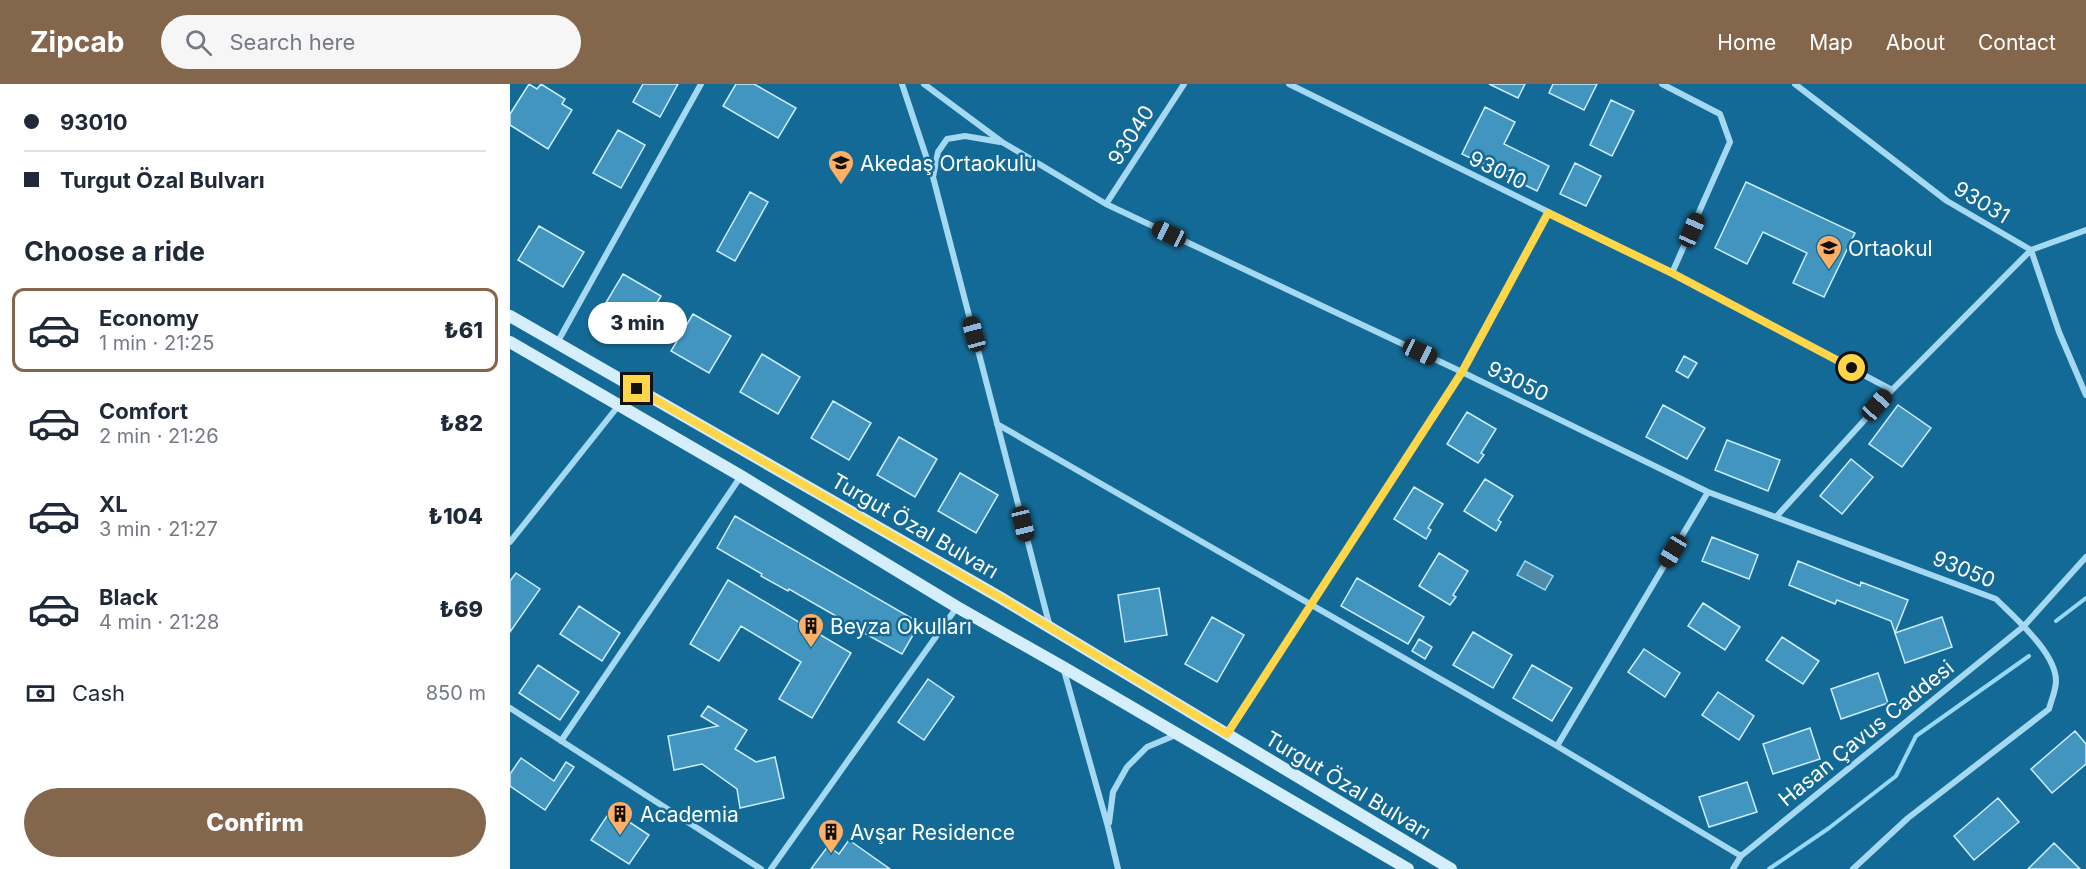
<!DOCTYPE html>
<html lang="en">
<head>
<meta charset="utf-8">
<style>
  body { margin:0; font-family:Inter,sans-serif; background:#f6f6f7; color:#1f2937; height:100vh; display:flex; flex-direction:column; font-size:22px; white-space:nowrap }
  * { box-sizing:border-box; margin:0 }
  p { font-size:20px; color:#747a83 }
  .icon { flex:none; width:33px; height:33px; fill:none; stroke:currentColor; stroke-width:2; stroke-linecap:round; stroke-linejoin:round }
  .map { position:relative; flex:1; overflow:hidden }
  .drawer { display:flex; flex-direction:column; background:#fff; width:510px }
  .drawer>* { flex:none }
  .top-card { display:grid; align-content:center; height:132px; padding:0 24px; background:#fff }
  .end { position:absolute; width:27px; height:27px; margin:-14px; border:8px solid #ffd54a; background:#111; box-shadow:0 0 0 3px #111 }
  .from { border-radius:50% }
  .bubble { position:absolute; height:42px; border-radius:21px; background:#fff; box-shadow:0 2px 4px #0004; font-size:20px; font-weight:800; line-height:42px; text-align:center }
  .car { position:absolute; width:18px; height:36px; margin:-18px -9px; border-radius:8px; box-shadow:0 0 4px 2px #0007; background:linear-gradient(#222 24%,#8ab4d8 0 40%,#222 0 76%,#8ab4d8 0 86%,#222 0) }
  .top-card b { display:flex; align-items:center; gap:21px; height:57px; font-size:22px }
  .top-card b+b { border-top:2px solid #e0e1e3 }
  .top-card i { width:15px; height:15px; background:#1f2937 }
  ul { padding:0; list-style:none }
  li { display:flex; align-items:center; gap:18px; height:84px; margin:0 12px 9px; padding:0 12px; border:3px solid transparent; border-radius:12px }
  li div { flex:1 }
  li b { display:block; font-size:22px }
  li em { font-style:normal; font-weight:800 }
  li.on { border-color:#84664c }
  li>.icon { width:54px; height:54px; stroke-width:1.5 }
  h2 { padding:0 24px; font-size:27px; line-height:72px }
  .pay { display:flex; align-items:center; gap:15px; height:66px; padding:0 24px; font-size:22px }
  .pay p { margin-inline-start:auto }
  .button { display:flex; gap:12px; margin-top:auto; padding:12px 24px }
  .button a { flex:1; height:69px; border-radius:36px; background:#84664c; color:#fff; font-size:24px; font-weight:800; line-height:69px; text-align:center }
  header { display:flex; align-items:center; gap:36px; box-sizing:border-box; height:84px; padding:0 30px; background:#84664c; color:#fff }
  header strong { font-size:28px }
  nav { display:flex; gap:33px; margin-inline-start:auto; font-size:21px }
  .search { width:420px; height:54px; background:#f6f6f7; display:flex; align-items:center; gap:15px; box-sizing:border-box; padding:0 21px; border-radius:33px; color:#747a83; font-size:22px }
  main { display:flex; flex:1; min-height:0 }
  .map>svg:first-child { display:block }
  .water { fill:#4f8ba8; stroke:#97d8f5; stroke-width:1.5 }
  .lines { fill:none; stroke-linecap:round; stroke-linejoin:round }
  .stream { stroke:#97d8f5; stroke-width:4 }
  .building { fill:#4195bf; stroke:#ccedfd; stroke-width:1.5 }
  .minor { stroke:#a5d9f2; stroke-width:6 }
  .secondary { stroke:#d4eefc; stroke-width:12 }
  .route { stroke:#ffd54a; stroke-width:8 }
  .labels { text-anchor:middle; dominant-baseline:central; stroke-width:5; stroke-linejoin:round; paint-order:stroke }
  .street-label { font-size:21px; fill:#fff; stroke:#146a96 }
  .poi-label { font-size:21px; fill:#fff; stroke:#146a96; text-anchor:start }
</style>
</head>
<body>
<header>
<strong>Zipcab</strong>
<div class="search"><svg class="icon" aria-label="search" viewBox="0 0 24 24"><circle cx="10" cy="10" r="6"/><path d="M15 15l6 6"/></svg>Search here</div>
<nav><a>Home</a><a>Map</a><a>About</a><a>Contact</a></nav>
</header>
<main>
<section class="drawer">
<div class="top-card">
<b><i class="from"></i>93010</b>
<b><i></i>Turgut Özal Bulvarı</b>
</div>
<h2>Choose a ride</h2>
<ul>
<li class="on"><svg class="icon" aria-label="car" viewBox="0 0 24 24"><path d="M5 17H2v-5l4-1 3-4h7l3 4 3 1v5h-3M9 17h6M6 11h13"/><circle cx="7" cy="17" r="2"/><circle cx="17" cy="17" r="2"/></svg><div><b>Economy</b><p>1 min · 21:25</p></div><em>₺61</em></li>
<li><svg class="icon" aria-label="car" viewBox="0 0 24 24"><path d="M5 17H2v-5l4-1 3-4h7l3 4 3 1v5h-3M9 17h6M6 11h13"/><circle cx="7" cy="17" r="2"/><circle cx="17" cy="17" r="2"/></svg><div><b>Comfort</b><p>2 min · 21:26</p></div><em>₺82</em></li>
<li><svg class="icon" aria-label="car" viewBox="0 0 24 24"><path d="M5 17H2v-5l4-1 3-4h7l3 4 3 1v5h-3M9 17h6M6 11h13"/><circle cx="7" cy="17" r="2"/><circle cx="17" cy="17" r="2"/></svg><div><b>XL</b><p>3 min · 21:27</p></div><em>₺104</em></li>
<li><svg class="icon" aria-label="car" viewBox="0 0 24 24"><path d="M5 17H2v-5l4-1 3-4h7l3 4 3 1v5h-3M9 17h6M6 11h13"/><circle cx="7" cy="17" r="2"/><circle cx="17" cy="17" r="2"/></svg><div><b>Black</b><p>4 min · 21:28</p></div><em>₺69</em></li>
</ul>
<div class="pay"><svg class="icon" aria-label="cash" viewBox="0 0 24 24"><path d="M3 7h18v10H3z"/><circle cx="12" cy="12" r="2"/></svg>Cash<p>850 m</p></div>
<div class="button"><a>Confirm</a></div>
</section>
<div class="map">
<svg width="1576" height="785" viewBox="0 0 1576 785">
  <rect width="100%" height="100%" fill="#146a96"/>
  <!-- water -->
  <path class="water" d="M1015 477 1043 492 1035 506 1007 491Z"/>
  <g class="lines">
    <!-- stream -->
    <path class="stream" d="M1546 537 1576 514
      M1259 785 1319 744 1386 692 1406 652 1519 572"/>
  </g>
  <!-- building -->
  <path class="building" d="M19 0 27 5 31 0 55 15 52 20 62 26 38 65 0 41V30Z
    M133 0H168L150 33 123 18Z
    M226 0H244L286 24 268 54 213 22Z
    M979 0H1015L1008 14Z
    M1043 0H1087L1074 26 1039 9Z
    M1101 16 1124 27 1102 72 1080 61Z
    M975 23 1005 38 994 60 1039 82 1027 107 952 70Z
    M108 46 135 61 111 104 83 89Z
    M1065 79 1091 92 1076 122 1050 110Z
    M1236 98 1345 149 1314 213 1283 199 1297 169 1253 148 1237 180 1205 164Z
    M240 108 258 118 225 177 207 167Z
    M29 142 74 168 53 203 8 176Z
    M113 190 151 212 129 249 91 227Z
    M183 230 221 252 199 289 161 267Z
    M252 270 290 293 268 330 230 308Z
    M1174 272 1187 279 1178 294 1166 287Z
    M323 317 361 339 339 376 301 354Z
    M1153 321 1195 344 1177 375 1136 353Z
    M1388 321 1421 344 1392 383 1359 360Z
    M957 328 986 345 971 369 974 371 968 379 937 360Z
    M389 353 427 375 405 413 367 391Z
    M1217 356 1270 376 1258 407 1205 386Z
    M1341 375 1363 393 1332 430 1310 412Z
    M450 389 488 411 466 449 428 427Z
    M975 395 1003 412 988 436 991 438 986 447 954 427Z
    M904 403 933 420 918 444 921 446 916 455 884 435Z
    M225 432 410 539 392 570 325 533 326 532 279 505 278 507 251 492 252 490 207 464Z
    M1202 453 1248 471 1239 495 1192 477Z
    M929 469 958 487 943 511 946 513 940 521 909 502Z
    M1288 477 1350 502 1351 498 1398 516 1385 549 1432 533 1442 563 1395 579 1381 537 1327 516 1325 520 1279 501Z
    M6 489 30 505 0 548V497Z
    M847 494 914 533 898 560 831 522Z
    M218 496 341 569 302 634 269 615 291 578 231 542 209 577 180 560Z
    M649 504 657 551 615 558 608 511Z
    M1193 519 1230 543 1215 566 1178 542Z
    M69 522 110 549 92 577 50 550Z
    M702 533 734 551 707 598 675 580Z
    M963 548 1002 571 983 604 943 581Z
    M1272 553 1309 577 1293 600 1256 576Z
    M909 555 922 563 915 575 902 567Z
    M1134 565 1170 589 1155 613 1118 588Z
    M28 581 69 608 50 636 9 609Z
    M1022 581 1062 604 1042 637 1003 614Z
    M1368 589 1378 619 1331 635 1321 605Z
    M418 595 444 613 414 656 388 638Z
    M1208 608 1244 632 1229 656 1192 631Z
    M198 622 237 646 225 665 246 678 265 673 274 714 230 724 227 705 192 680 164 686 158 652 208 642 191 632Z
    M1300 644 1310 675 1263 690 1253 660Z
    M1565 647 1576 660V680L1542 709 1521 685Z
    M11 674 44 697 56 678 64 683 35 726 0 702V690Z
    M1237 698 1247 728 1199 743 1189 713Z
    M1488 714 1509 738 1464 776 1444 752Z
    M101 726 139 751 119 780 81 756Z
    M339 756 380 785H301L318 762 329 770Z
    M1544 759 1570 785H1518Z"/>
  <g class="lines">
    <!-- minor -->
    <path class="minor" d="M392 0 423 93 540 543
      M414 0 492 58 596 120 952 288 1198 408 1486 515C1505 534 1546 569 1546 597 1546 606 1541 617 1539 625L1398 734 1343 785
      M779 0 1162 189 1382 306 1266 433
      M1152 0 1210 30 1220 58 1162 189
      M1285 0 1437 117 1521 166 1549 248 1576 311
      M423 93 428 68 437 55 455 52 490 58
      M596 120 674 0
      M47 259 191 0
      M1382 306 1521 166 1576 146
      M487 340 1047 662
      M1198 408 1047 662 1231 772
      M0 458 109 321
      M553 583 598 743 608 785
      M0 624 251 785
      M717 650 952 288 1038 129
      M51 657 231 392
      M599 739 603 708 617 683 637 663 668 650
      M261 785 447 523
      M1223 785 1231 772 1514 542 1576 473"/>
    <!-- secondary -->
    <path class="secondary" d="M0 232 491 514 941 785
      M0 258 231 392 447 523 553 583 898 785"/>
  </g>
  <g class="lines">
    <!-- route -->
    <path class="route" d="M127 305 491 514 717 650 952 288 1038 129 1162 189 1342 284"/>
  </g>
  <!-- icons -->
  <defs>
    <symbol id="school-pin" viewBox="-11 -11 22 30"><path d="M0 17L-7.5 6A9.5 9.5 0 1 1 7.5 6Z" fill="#ffb066" stroke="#146a96"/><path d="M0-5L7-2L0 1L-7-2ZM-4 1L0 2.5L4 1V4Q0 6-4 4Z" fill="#111"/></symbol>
    <symbol id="building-pin" viewBox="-11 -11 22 30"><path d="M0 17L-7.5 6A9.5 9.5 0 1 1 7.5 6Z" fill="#ffb066" stroke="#146a96"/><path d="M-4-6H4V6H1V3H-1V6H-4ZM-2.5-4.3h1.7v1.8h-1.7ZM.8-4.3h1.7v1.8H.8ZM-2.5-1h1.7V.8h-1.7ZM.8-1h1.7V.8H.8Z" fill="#111"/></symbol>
  </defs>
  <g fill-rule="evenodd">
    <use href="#school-pin" x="316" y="64" width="30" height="40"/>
    <use href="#school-pin" x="1304" y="149" width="30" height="40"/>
    <use href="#building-pin" x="286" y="527" width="30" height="40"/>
    <use href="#building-pin" x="95" y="715" width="30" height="40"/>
    <use href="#building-pin" x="306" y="733" width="30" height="40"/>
  </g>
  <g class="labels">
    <!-- street labels -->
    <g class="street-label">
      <text transform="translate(621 51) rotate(-57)">93040</text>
      <text transform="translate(988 86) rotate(26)">93010</text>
      <text transform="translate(1472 118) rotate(31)">93031</text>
      <text transform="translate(1008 297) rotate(26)">93050</text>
      <text transform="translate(405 442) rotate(30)">Turgut Özal Bulvarı</text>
      <text transform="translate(1454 485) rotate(22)">93050</text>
      <text transform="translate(1356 649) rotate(-39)">Hasan Çavus Caddesi</text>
      <text transform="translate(838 701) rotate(31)">Turgut Özal Bulvarı</text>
    </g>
    <!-- poi labels -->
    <g class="poi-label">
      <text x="350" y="79">Akedaş Ortaokulu</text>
      <text x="1338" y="164">Ortaokul</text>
      <text x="320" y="542">Beyza Okulları</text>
      <text x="130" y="730">Academia</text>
      <text x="340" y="748">Avşar Residence</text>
    </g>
  </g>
</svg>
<i class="end from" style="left:1342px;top:284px"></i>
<i class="end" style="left:127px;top:305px"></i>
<div class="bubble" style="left:78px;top:218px;width:99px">3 min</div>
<i class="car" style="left:1182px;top:146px;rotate:24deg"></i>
<i class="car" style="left:659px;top:150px;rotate:295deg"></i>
<i class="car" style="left:464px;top:250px;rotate:345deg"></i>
<i class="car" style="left:910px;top:268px;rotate:115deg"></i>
<i class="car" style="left:1367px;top:321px;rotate:42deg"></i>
<i class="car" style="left:513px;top:440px;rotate:166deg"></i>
<i class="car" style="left:1163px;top:467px;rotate:211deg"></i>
</div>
</main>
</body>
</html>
